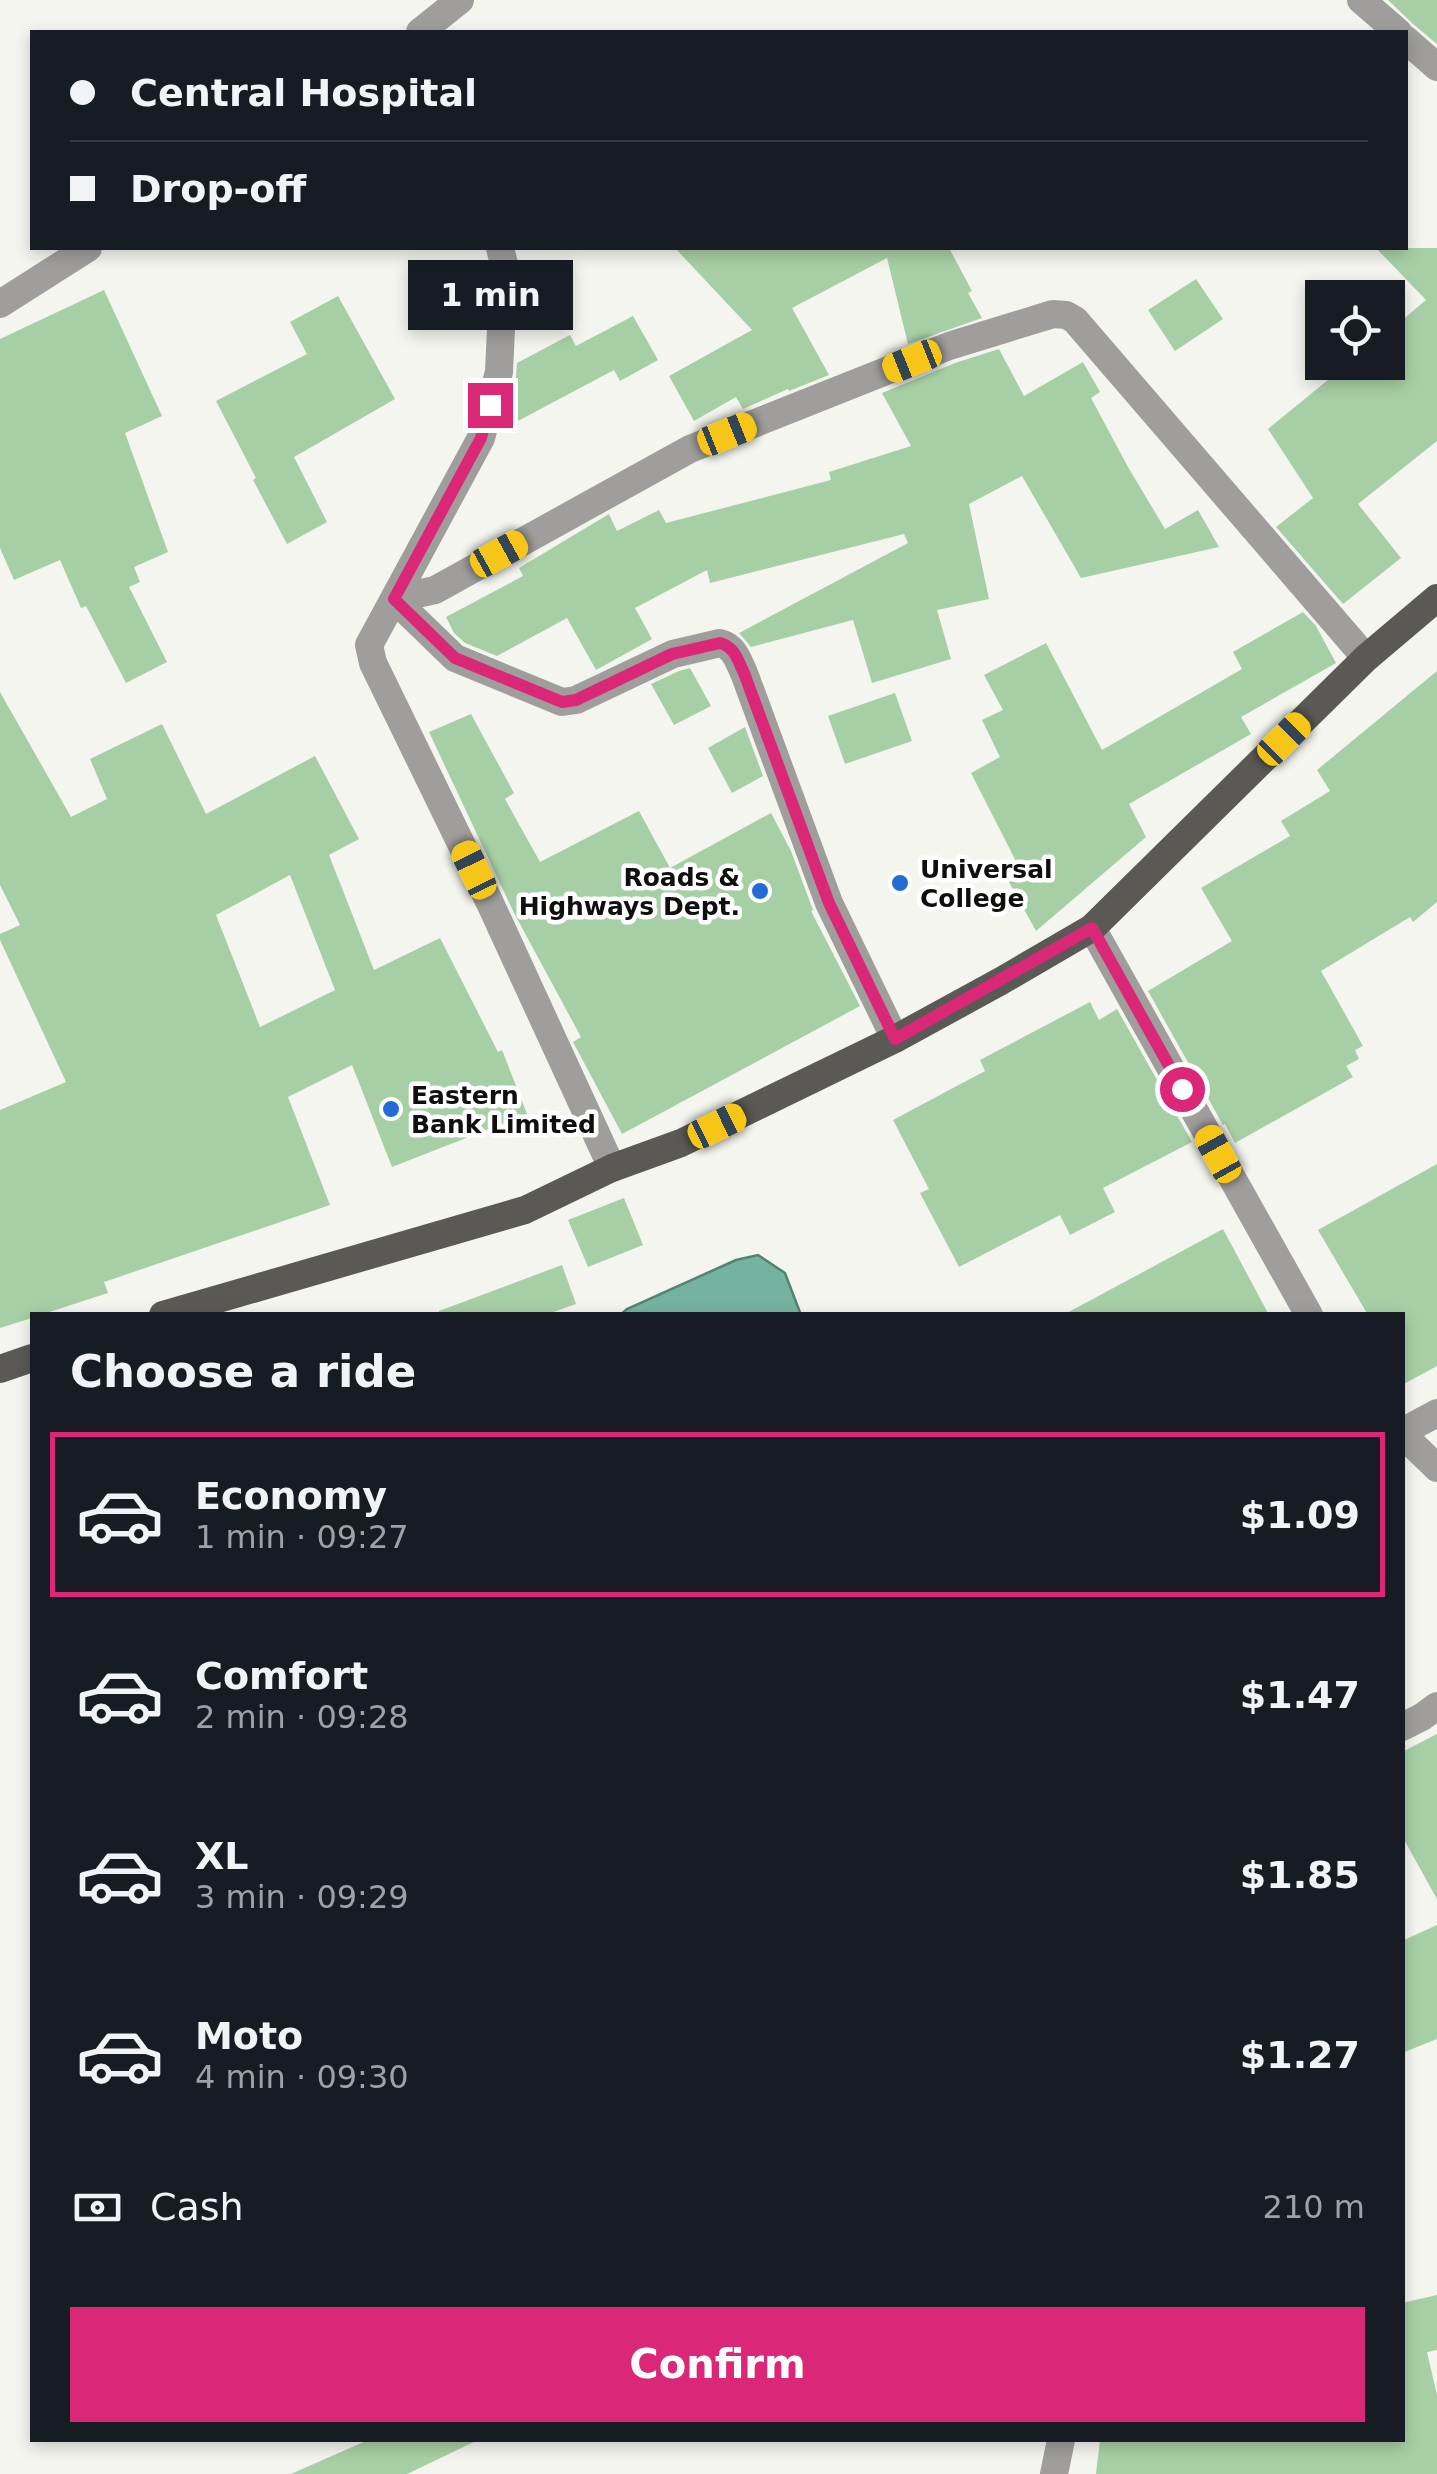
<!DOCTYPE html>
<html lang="en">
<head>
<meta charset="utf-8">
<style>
  body { margin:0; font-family:"DejaVu Sans",sans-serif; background:#242831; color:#f1f3f6; height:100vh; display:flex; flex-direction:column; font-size:38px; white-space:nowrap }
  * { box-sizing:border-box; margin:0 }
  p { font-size:32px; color:#9ea1a6 }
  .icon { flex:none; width:55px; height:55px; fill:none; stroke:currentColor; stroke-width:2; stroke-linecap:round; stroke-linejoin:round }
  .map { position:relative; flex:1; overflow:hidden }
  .panel { position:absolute; left:30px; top:1312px; width:1375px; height:1130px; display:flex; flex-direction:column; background:#171b24; border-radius:0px; box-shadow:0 5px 15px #0003 }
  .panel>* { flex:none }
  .hud { position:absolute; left:30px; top:30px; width:1378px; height:220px; border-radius:0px; box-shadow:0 5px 15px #0003; display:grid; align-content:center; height:220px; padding:0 40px; background:#171b24 }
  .tools { position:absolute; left:1305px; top:280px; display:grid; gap:20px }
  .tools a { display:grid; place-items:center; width:100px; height:100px; border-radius:0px; background:#171b24; box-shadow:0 5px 15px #0003; font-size:50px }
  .end { position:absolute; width:45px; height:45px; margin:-22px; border:12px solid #db2777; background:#fff; box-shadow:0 0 0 5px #fff }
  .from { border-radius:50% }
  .bubble { position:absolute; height:70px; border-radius:0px; background:#171b24; box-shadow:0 5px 15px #0003; font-size:32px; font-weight:700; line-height:70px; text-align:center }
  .car { position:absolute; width:30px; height:60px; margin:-30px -15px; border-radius:12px; box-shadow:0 0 8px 2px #0007; background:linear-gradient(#f5c518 24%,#345 0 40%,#f5c518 0 76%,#345 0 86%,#f5c518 0) }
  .hud b { display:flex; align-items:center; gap:35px; height:95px; font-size:38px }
  .hud b+b { border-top:2px solid #363941 }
  .hud i { width:25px; height:25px; background:#f1f3f6 }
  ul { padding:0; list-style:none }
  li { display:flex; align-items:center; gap:30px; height:165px; margin:0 20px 15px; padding:0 20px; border:5px solid transparent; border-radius:0px }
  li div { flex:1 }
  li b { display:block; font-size:38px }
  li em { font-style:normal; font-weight:700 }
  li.on { border-color:#db2777 }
  li>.icon { width:90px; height:90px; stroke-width:1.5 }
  h2 { padding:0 40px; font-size:45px; line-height:120px }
  .pay { display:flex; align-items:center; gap:25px; height:110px; padding:0 40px; font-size:38px }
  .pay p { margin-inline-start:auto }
  .primary-button { display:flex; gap:20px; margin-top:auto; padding:20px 40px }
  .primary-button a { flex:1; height:115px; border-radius:0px; background:#db2777; color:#fff; font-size:40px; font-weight:700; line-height:115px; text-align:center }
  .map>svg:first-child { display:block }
  .water { fill:#74b3a0; stroke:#568274; stroke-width:2.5 }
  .building { fill:#a7cfa5; fill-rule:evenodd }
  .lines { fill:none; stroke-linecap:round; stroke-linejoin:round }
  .minor { stroke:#9f9e9c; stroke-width:28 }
  .tertiary { stroke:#9f9e9c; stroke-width:28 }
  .primary { stroke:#5b5955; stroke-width:28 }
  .route { stroke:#db2777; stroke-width:12 }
  .poi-dot { fill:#236cd7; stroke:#fff; stroke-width:4 }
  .labels { text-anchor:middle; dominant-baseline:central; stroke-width:9; stroke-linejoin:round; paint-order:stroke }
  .poi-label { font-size:25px; font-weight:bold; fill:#0f0f0d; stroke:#fff; text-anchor:start }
</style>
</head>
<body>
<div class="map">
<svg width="1437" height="2474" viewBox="0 0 1437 2474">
  <rect width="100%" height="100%" fill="#f3f5ee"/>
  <!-- water -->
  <path class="water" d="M758 1255 785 1273 801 1315H620L627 1309 736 1260Z"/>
  <!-- building -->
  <path class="building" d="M1388 0H1437V44L1413 24Z
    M675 248H949L972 291 968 293 982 318 908 344 887 258 792 308 829 375 789 391 788 389 743 409 736 397 694 421 669 376 752 330Z
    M1376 248H1437V441L1358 504 1401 558 1343 604 1276 527 1313 498 1268 429 1350 362H1388V332L1426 300Z
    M1196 279 1223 319 1175 351 1148 310Z
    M104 290 162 416 125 433 168 552 134 567 140 582 129 587 167 662 126 683 86 606 81 608 60 560 14 580 0 548V339Z
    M338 296 395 399 294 457 327 522 287 544 253 480 256 478 216 401 307 354 290 322Z
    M633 316 658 360 620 381 614 370 516 422 504 420 516 376 517 363 570 335 576 346Z
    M999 349 1024 396 1083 362 1100 392 1091 398 1128 467 1165 529 1198 510 1219 547 1081 578 1022 476 969 504 989 599 937 610 951 659 872 683 853 620 751 647 739 633 908 543 904 534 710 583 707 570 635 608 652 639 596 670 567 618 497 656 465 643 454 633 446 617 523 576 519 568 609 514 617 531 659 510 666 523 831 480 829 472 911 446 882 393 955 363Z
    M1303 612 1316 626 1336 663 1241 717 1251 734 1129 804 1146 837 1036 931 1009 882 1023 875 971 773 1000 757 982 720 1003 710 984 675 1046 643 1102 750 1242 669 1233 652Z
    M690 668 711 706 674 725 651 684 679 671Z
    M1437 671V902L1413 922 1410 917 1321 971 1363 1046 1355 1050 1359 1059 1346 1066 1353 1077 1235 1143 1225 1124 1223 1125 1148 991 1232 941 1201 888 1290 836 1281 821 1330 791 1317 770Z
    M0 692 71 817 107 799 90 759 162 724 206 814 315 756 359 839 329 855 374 970 440 938 498 1052 502 1050 527 1114 392 1167 352 1065 288 1097 330 1205 104 1282 108 1293 40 1315H32V1318L0 1328V1110L66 1082 0 940V934L20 925 0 885ZM290 875 335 990 260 1027 216 915Z
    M895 693 912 741 845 764 828 716Z
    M471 714 514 793 505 799 540 862 639 811 670 868 771 813 791 851 813 910 811 911 860 1006 622 1134 573 1042 581 1037 514 913 429 732Z
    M745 727 763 776 732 793 708 748Z
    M1090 1002 1099 1020 1117 1009 1192 1142 1103 1188 1115 1212 1070 1235 1060 1215 959 1267 920 1193 929 1189 893 1120 985 1071 980 1060Z
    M1437 1164V1366L1402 1385V1315H1368L1318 1230Z
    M624 1198 643 1245 588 1267 568 1220Z
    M1223 1229 1269 1315H1063Z
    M562 1265 576 1304 545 1315H439V1311Z
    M1437 1734V1899L1402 1836V1752Z
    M1437 1925V2039L1402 2053V1941Z
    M1437 2295V2350L1427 2352 1437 2395V2474H1096L1100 2440H1402V2303Z
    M368 2440H478L407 2474H291Z"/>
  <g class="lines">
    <!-- minor -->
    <path class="minor" d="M1361 0 1398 32
      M420 32 460 0
      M1405 39 1437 67
      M500 248 504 264 499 372 481 438 369 645 373 663 490 903 612 1168
      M0 304 88 248
      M394 599 435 590 690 449 949 346 1053 314 1066 315 1075 320 1366 658
      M394 599 455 658 562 702 576 700 673 654 720 643C735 647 738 661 744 673L829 903 895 1039
      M1402 1432 1437 1413
      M1402 1727 1422 1717 1437 1706
      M1054 2474 1061 2440"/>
    <!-- tertiary -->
    <path class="tertiary" d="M1092 928 1309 1315
      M1402 1434 1437 1468"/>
    <!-- primary -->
    <path class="primary" d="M163 1315 525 1210 612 1168 681 1143 895 1039 1001 981 1092 928 1366 658 1437 598
      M0 1369 32 1358"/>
  </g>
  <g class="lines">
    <!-- route -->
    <path class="route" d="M490 405 481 438 394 599 455 658 562 702 576 700 672 654 720 643C735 647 738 661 744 673L829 903 895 1039 1092 928 1182 1089"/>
  </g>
  <!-- markers -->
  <g class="poi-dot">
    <circle cx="900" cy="883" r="10"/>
    <circle cx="760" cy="891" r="10"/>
    <circle cx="391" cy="1109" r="10"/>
  </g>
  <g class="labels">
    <!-- poi labels -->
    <g class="poi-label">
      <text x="920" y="869">Universal<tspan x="920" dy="29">College</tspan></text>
      <text x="740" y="877" text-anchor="end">Roads &amp;<tspan x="740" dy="29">Highways Dept.</tspan></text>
      <text x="411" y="1095">Eastern<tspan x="411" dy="29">Bank Limited</tspan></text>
    </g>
  </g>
</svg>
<div class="tools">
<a><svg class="icon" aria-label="locate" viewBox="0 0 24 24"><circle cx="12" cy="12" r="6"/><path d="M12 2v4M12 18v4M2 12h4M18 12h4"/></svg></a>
</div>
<i class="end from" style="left:1182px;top:1089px"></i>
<i class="end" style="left:490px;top:405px"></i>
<div class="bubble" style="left:408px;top:260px;width:165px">1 min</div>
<i class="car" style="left:912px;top:361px;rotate:248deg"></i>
<i class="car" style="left:727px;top:434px;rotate:68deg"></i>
<i class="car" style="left:499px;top:554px;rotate:61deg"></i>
<i class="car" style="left:1284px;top:739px;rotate:45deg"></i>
<i class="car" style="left:474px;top:870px;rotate:334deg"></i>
<i class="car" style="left:717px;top:1126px;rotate:64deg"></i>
<i class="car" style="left:1218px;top:1154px;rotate:331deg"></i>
<div class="hud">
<b><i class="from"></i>Central Hospital</b>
<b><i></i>Drop-off</b>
</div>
<section class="panel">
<h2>Choose a ride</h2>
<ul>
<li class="on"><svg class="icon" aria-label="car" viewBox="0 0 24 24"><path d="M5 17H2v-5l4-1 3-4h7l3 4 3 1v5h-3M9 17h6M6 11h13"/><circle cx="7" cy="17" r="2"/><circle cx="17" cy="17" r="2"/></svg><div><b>Economy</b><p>1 min · 09:27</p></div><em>$1.09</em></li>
<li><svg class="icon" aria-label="car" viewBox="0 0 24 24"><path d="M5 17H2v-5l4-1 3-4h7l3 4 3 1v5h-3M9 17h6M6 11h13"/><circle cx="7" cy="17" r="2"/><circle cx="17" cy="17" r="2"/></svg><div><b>Comfort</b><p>2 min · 09:28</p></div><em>$1.47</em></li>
<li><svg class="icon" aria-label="car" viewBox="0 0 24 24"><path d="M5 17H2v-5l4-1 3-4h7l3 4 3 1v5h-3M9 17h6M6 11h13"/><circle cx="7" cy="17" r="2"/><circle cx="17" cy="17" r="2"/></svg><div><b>XL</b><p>3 min · 09:29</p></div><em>$1.85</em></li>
<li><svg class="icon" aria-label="car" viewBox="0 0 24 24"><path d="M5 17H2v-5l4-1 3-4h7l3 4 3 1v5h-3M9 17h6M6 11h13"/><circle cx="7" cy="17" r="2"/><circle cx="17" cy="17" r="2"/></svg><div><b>Moto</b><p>4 min · 09:30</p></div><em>$1.27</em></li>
</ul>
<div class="pay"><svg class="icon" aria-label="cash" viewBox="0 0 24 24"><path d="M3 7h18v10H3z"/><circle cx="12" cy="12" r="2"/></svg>Cash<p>210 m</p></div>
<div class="primary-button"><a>Confirm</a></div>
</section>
</div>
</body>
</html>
